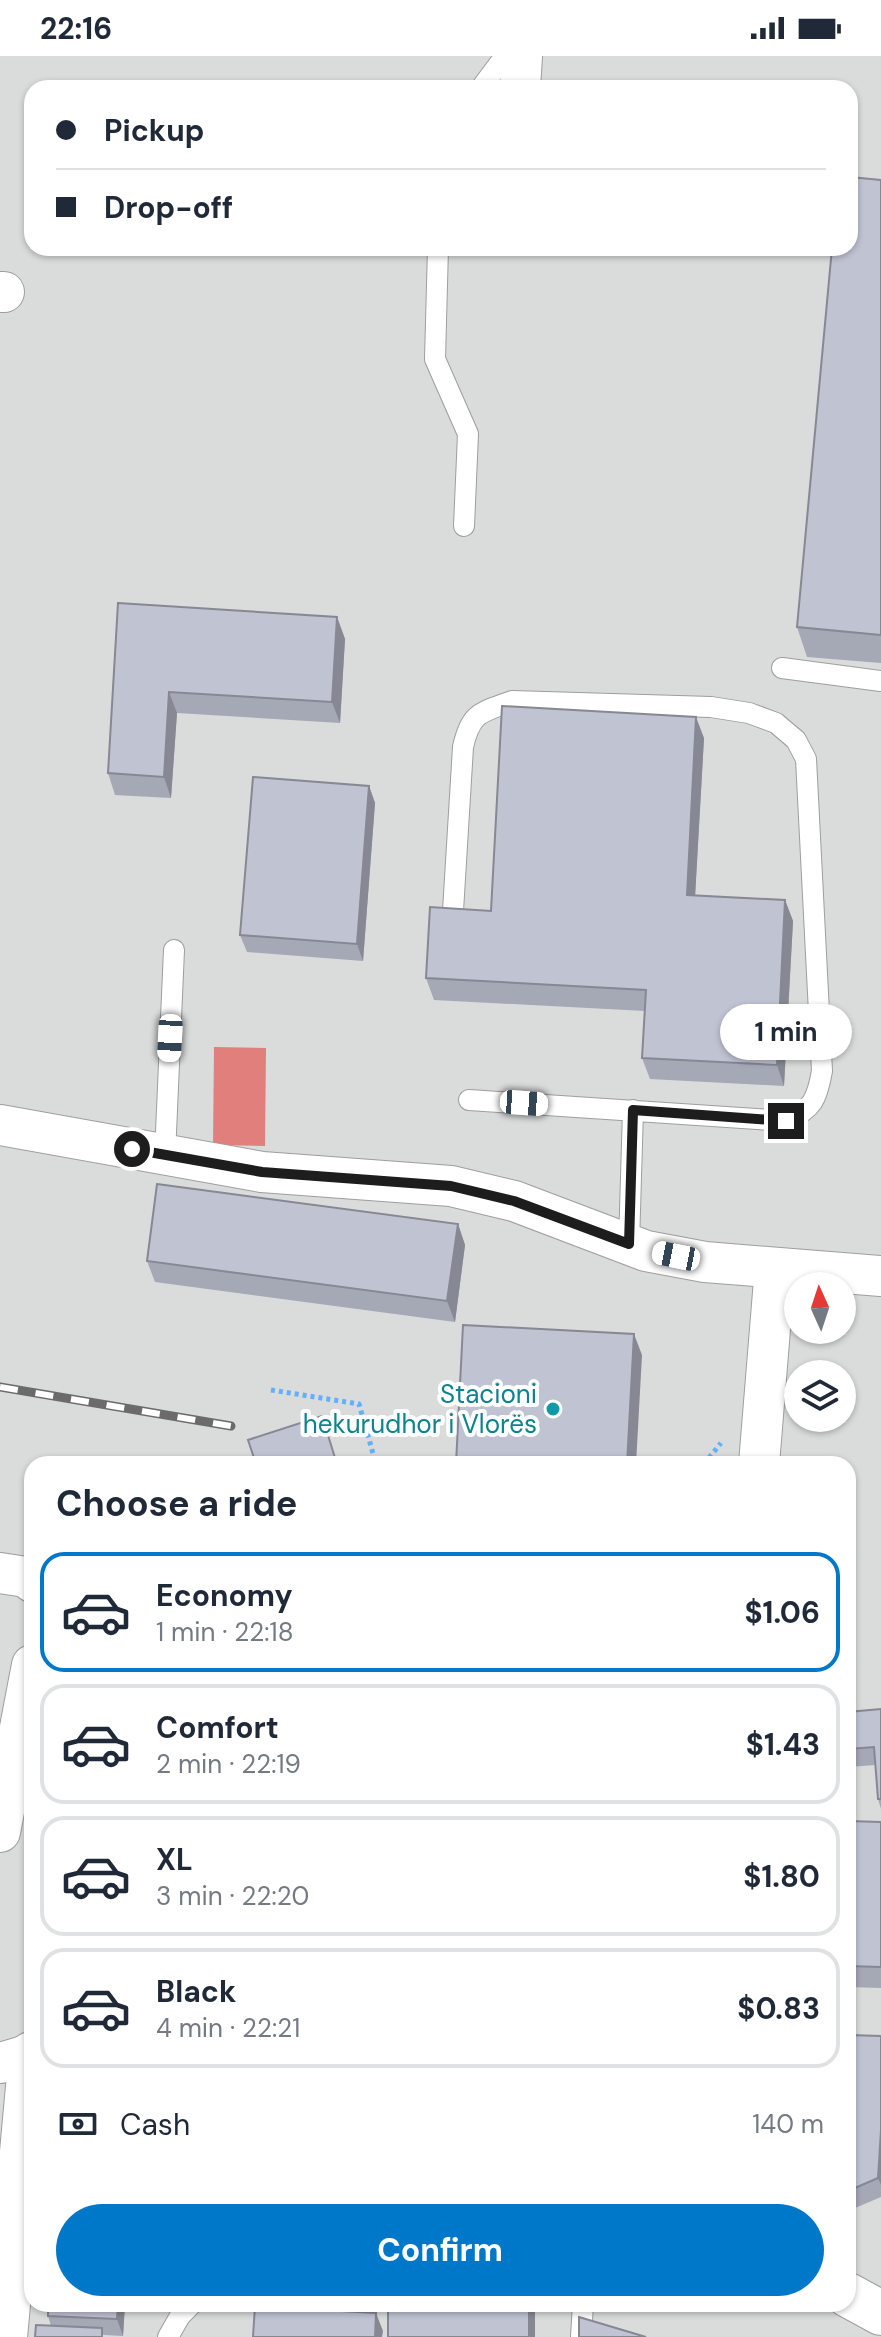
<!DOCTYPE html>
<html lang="en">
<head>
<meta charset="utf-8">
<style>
  body { margin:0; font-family:"DM Sans",sans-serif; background:#f2f2f3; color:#1f2937; height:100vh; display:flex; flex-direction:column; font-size:30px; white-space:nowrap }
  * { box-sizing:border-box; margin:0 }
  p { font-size:26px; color:#747a83 }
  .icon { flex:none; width:44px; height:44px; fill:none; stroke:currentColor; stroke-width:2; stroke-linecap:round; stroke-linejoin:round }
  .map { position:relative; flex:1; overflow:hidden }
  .details { position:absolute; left:24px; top:1400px; width:832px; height:856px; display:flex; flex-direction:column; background:#fff; border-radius:24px; box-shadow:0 2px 6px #0004 }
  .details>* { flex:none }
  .hud { position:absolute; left:24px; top:24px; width:834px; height:176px; border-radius:24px; box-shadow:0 2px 6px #0004; display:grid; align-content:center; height:176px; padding:0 32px; background:#fff }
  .needle { width:52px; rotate:357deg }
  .buttons { position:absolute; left:784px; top:1216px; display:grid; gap:16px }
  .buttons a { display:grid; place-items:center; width:72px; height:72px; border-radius:50%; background:#fff; box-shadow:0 2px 6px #0004; font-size:40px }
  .end { position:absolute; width:36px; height:36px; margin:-18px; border:10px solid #1d1d1d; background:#fff; box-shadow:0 0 0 4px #fff }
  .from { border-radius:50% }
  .bubble { position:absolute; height:56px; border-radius:28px; background:#fff; box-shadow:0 2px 6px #0004; font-size:26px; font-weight:700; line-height:56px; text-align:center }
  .car { position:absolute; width:24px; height:48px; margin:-24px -12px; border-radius:10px; box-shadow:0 0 6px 2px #0007; background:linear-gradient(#fff 24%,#345 0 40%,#fff 0 76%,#345 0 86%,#fff 0) }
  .hud b { display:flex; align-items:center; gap:28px; height:76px; font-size:30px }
  .hud b+b { border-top:2px solid #e0e1e3 }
  .hud i { width:20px; height:20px; background:#1f2937 }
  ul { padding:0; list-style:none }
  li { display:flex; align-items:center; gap:24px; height:120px; margin:0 16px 12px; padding:0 16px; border:4px solid #e0e1e3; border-radius:24px }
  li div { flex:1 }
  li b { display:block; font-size:30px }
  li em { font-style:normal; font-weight:700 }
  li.active { border-color:#0078ca }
  li>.icon { width:72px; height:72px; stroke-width:1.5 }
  h2 { padding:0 32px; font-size:36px; line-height:96px }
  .pay { display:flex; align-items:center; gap:20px; height:88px; padding:0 32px; font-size:30px }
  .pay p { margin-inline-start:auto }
  .cta { display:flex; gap:16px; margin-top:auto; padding:16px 32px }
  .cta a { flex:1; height:92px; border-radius:48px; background:#0078ca; color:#fff; font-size:32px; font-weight:700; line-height:92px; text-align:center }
  .status { display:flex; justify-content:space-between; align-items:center; height:56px; padding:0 40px; background:#fff; direction:ltr }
  .status svg { height:22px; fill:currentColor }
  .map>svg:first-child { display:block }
  .residential { fill:#dadbdb; fill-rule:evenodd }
  .pitch { fill:#e17f7d }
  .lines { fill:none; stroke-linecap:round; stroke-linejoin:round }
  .service-casing { stroke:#9e9e9e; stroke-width:22 }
  .minor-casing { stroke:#9e9e9e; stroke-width:42 }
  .tertiary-casing { stroke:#9e9e9e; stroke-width:46 }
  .path { stroke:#63afff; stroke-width:5; stroke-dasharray:4 4; stroke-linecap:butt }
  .service { stroke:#fff; stroke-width:20 }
  .minor { stroke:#fff; stroke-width:40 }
  .tertiary { stroke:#fff; stroke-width:44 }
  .rail-casing { stroke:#6b6b6b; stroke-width:9 }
  .rail { stroke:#fff; stroke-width:6; stroke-dasharray:18; stroke-linecap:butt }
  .wall { fill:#a5a8b5 }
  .shaded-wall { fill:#868893 }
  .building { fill:#c0c3d2; stroke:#868893; stroke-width:2 }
  .route { stroke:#1d1d1d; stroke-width:10 }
  .culture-dot { fill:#0f9aa8; stroke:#fff; stroke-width:3 }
  .labels { text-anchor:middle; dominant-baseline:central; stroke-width:8; stroke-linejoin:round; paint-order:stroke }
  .culture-label { font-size:26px; fill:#0d838f; stroke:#fff; text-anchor:end }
</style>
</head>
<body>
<div class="status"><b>22:16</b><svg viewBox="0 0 49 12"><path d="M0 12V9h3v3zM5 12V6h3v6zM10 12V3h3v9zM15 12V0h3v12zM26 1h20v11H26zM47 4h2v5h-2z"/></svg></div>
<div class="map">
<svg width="881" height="2281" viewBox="0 0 881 2281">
  <rect width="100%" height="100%" fill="#e3e2ef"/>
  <!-- residential -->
  <path class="residential" d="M0 0H881V2281H0ZM32 32H850V192H32ZM798 1230H842V1274H798ZM798 1318H842V1362H798ZM32 1408H848V2248H32Z"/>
  <!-- pitch -->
  <path class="pitch" d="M214 991 266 992 265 1090 213 1089Z"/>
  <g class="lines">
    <defs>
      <path id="service" d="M481 32 505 0
        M438 192 435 303 468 378 464 470
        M782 612 881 625
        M453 855 463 691C471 656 480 657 512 645L711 651 749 657 776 667 796 684 806 703 822 1015C817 1043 813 1053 786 1065L469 1044
        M165 1099 174 894
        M629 1188 633 1054
        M168 2281 180 2260 192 2248
        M581 2281 583 2248"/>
      <path id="minor" d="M520 32 522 0
        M0 236H4
        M0 1069 262 1116 451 1130 514 1145 646 1195 705 1206 881 1220
        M759 1408 775 1212
        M0 1517 26 1521 32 1526
        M0 1776 32 1609
        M0 2007 31 1998"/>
      <path id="tertiary" d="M848 2239 881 2257
        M5 2281 31 1998"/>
    </defs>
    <!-- service casing -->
    <use href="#service" class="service-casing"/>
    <!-- minor casing -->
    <use href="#minor" class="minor-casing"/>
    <!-- tertiary casing -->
    <use href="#tertiary" class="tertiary-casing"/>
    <!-- path -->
    <path class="path" d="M271 1334 359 1348 376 1408
      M704 1408 721 1387"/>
    <!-- service -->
    <use href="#service" class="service"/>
    <!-- minor -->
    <use href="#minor" class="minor"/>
    <!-- tertiary -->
    <use href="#tertiary" class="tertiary"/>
    <defs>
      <path id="rail" d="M0 1331 231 1370"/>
    </defs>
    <!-- rail casing -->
    <use href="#rail" class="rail-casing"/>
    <!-- rail -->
    <use href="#rail" class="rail"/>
  </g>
  <!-- wall -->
  <path class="wall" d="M881 124V607L807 601 797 571Z
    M118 547 337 561 345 583 340 667 177 657 171 742 115 739 108 717Z
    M704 682 695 839 785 844 793 865 784 1030 650 1023 642 1002 645 955 434 944 426 922 491 855Z
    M369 730 375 747 363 905 247 896 240 879Z
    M458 1168 465 1189 455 1266 155 1226 147 1205Z
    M881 1653V1753L878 1743 875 1709 848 1711V1656Z
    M848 1765 881 1766V1932L848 1931Z
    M848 1979 881 1980V2141L848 2155Z
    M125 2248 123 2280 105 2279 51 2270 48 2260Z
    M306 2248H359V2249L307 2250Z"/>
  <!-- shaded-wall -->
  <path class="shaded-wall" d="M337 561 345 583 340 667 332 646Z
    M169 636 177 657 171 742 164 721Z
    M696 661 704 682 694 860 687 839Z
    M369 730 375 747 363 905 357 888Z
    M785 844 793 865 784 1030 777 1009Z
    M458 1168 465 1189 455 1266 447 1245Z
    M634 1278 642 1299 636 1408H627Z
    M881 2074V2129L878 2122Z
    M118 2248H125L123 2280 117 2263Z
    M529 2248H533L535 2253V2281H529Z
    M376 2257 383 2275 382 2281H375Z"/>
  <!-- building -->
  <path class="building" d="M850 121 881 124V579L797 571 832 192H850Z
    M118 547 337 561 332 646 169 636 164 721 108 717Z
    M502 650 696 661 687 839 785 844 777 1009 642 1002 646 934 426 922 430 851 491 855Z
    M253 721 369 730 357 888 240 879Z
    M157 1128 458 1168 447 1245 147 1205Z
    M463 1269 634 1278 627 1408H456Z
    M322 1360 336 1405 326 1408H256L248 1384Z
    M881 1653V1743H878L874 1691 848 1693V1656Z
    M848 1765 881 1766V1911L848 1910Z
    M848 1979 881 1980V2074L878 2122 848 2135Z
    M48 2248H118L117 2263 48 2260Z
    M388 2248H529V2281H388Z
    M255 2250 376 2257 375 2281H253Z
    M579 2261 646 2281H579Z
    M36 2269 102 2272V2281H35Z"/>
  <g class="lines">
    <!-- route -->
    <path class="route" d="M132 1093 262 1116 451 1130 514 1145 629 1188 633 1054 786 1065"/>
  </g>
  <!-- markers -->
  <circle class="culture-dot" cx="553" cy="1353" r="8"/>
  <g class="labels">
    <!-- culture labels -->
    <g class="culture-label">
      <text x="537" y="1338">Stacioni<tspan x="537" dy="30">hekurudhor i Vlorës</tspan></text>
    </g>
  </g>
</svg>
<div class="buttons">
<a><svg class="needle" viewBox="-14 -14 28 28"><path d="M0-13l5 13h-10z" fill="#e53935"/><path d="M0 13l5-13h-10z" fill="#747a83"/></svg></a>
<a><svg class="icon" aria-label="layers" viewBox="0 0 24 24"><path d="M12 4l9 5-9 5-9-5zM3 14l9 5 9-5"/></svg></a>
</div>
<i class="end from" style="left:132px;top:1093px"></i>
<i class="end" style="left:786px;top:1065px"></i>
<div class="bubble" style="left:720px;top:948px;width:132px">1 min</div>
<i class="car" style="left:170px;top:982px;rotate:183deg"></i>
<i class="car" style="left:524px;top:1047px;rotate:94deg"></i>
<i class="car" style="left:676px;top:1200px;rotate:281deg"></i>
<div class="hud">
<b><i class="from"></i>Pickup</b>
<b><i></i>Drop-off</b>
</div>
<section class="details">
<h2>Choose a ride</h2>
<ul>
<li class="active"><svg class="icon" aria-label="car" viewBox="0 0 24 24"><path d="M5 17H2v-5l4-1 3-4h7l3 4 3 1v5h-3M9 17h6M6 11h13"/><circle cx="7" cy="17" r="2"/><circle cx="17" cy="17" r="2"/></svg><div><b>Economy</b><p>1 min · 22:18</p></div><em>$1.06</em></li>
<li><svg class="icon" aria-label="car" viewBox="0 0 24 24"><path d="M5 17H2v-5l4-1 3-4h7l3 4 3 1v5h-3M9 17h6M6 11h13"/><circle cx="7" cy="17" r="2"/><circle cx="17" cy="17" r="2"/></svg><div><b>Comfort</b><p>2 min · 22:19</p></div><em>$1.43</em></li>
<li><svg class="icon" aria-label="car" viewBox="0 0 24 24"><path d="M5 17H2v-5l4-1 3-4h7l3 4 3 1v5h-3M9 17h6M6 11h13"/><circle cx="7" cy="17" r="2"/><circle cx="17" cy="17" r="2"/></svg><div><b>XL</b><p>3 min · 22:20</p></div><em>$1.80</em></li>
<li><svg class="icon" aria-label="car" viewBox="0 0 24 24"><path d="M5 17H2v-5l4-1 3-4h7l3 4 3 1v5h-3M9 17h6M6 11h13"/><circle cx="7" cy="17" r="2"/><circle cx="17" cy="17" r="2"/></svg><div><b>Black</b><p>4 min · 22:21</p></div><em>$0.83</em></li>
</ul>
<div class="pay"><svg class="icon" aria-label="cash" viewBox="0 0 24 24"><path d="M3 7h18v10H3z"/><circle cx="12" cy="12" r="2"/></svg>Cash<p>140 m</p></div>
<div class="cta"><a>Confirm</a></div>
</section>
</div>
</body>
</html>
